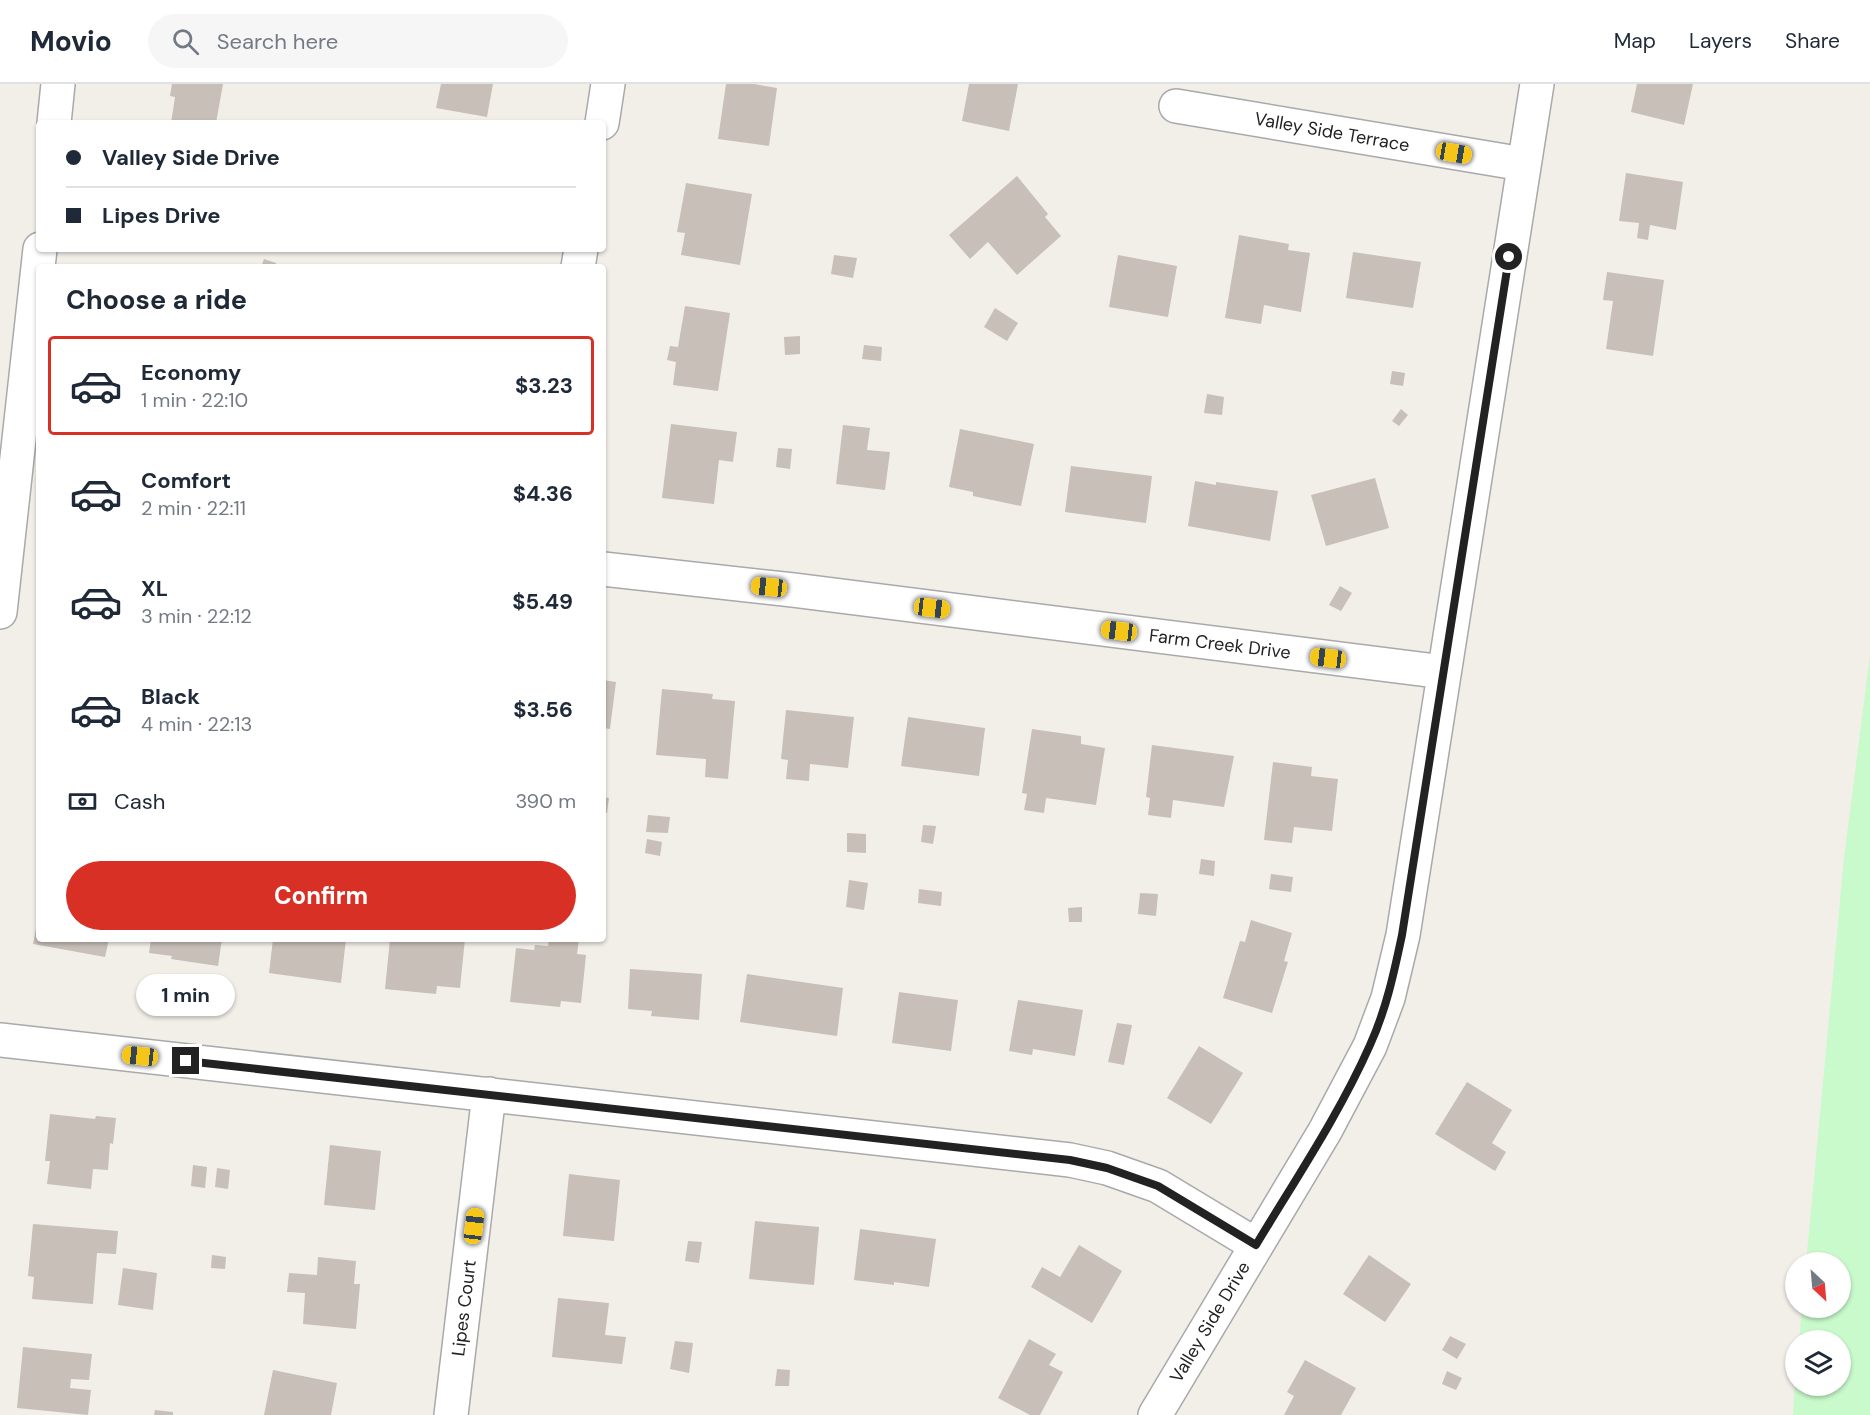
<!DOCTYPE html>
<html lang="en">
<head>
<meta charset="utf-8">
<style>
  body { margin:0; font-family:"DM Sans",sans-serif; background:#f6f6f7; color:#1f2937; height:100vh; display:flex; flex-direction:column; font-size:22px; white-space:nowrap }
  * { box-sizing:border-box; margin:0 }
  p { font-size:20px; color:#747a83 }
  .icon { flex:none; width:33px; height:33px; fill:none; stroke:currentColor; stroke-width:2; stroke-linecap:round; stroke-linejoin:round }
  .map { position:relative; flex:1; overflow:hidden }
  .drawer { position:absolute; left:36px; top:180px; width:570px; height:678px; display:flex; flex-direction:column; background:#fff; border-radius:6px; box-shadow:0 2px 4px #0004 }
  .drawer>* { flex:none }
  .banner { position:absolute; left:36px; top:36px; width:570px; height:132px; border-radius:6px; box-shadow:0 2px 4px #0004; display:grid; align-content:center; height:132px; padding:0 30px; background:#fff }
  .needle { width:39px; rotate:154deg }
  .controls { position:absolute; left:1785px; top:1168px; display:grid; gap:12px }
  .controls a { display:grid; place-items:center; width:66px; height:66px; border-radius:50%; background:#fff; box-shadow:0 2px 4px #0004; font-size:30px }
  .end { position:absolute; width:27px; height:27px; margin:-14px; border:8px solid #222; background:#fff; box-shadow:0 0 0 3px #fff }
  .from { border-radius:50% }
  .bubble { position:absolute; height:42px; border-radius:21px; background:#fff; box-shadow:0 2px 4px #0004; font-size:20px; font-weight:700; line-height:42px; text-align:center }
  .car { position:absolute; width:18px; height:36px; margin:-18px -9px; border-radius:8px; box-shadow:0 0 4px 2px #0007; background:linear-gradient(#f5c518 24%,#345 0 40%,#f5c518 0 76%,#345 0 86%,#f5c518 0) }
  .banner b { display:flex; align-items:center; gap:21px; height:57px; font-size:22px }
  .banner b+b { border-top:2px solid #e0e1e3 }
  .banner i { width:15px; height:15px; background:#1f2937 }
  ul { padding:0; list-style:none }
  li { display:flex; align-items:center; gap:18px; height:99px; margin:0 12px 9px; padding:0 18px; border:3px solid transparent; border-radius:6px }
  li div { flex:1 }
  li b { display:block; font-size:22px }
  li em { font-style:normal; font-weight:700 }
  li.on { border-color:#d93025 }
  li>.icon { width:54px; height:54px; stroke-width:1.5 }
  h2 { padding:0 30px; font-size:27px; line-height:72px }
  .pay { display:flex; align-items:center; gap:15px; height:66px; padding:0 30px; font-size:22px }
  .pay p { margin-inline-start:auto }
  .action { display:flex; gap:12px; margin-top:auto; padding:12px 30px }
  .action a { flex:1; height:69px; border-radius:36px; background:#d93025; color:#fff; font-size:24px; font-weight:700; line-height:69px; text-align:center }
  header { display:flex; align-items:center; gap:36px; box-sizing:border-box; height:84px; padding:0 30px; background:#fff; border-bottom:2px solid #e0e1e3 }
  header strong { font-size:28px }
  nav { display:flex; gap:33px; margin-inline-start:auto; font-size:21px }
  .search { width:420px; height:54px; background:#f6f6f7; display:flex; align-items:center; gap:15px; box-sizing:border-box; padding:0 21px; border-radius:33px; color:#747a83; font-size:22px }
  .map>svg:first-child { display:block }
  .park { fill:#c8facc }
  .building { fill:#c7bfb8 }
  .lines { fill:none; stroke-linecap:round; stroke-linejoin:round }
  .minor-casing { stroke:#a9a9a9; stroke-width:36 }
  .minor { stroke:#fff; stroke-width:33 }
  .route { stroke:#222; stroke-width:8 }
  .labels { text-anchor:middle; dominant-baseline:central; stroke-width:4.5; stroke-linejoin:round; paint-order:stroke }
  .street-label { font-size:18px; fill:#222; stroke:#fff }
</style>
</head>
<body>
<header>
<strong>Movio</strong>
<div class="search"><svg class="icon" aria-label="search" viewBox="0 0 24 24"><circle cx="10" cy="10" r="6"/><path d="M15 15l6 6"/></svg>Search here</div>
<nav><a>Map</a><a>Layers</a><a>Share</a></nav>
</header>
<div class="map">
<svg width="1870" height="1331" viewBox="0 0 1870 1331">
  <rect width="100%" height="100%" fill="#f2efe9"/>
  <!-- park -->
  <path class="park" d="M1870 571V1331H1793L1795 1292 1796 1302H1840V1257H1799L1802 1224H1840V1179H1806L1844 774Z"/>
  <!-- building -->
  <path class="building" d="M172 0H223L216 39H171L175 13 170 12Z
    M441 0H493L487 33 436 24Z
    M726 0H754L777 4 769 62 718 55Z
    M969 0H1018L1009 47 962 37Z
    M1637 0H1693L1684 41 1631 28Z
    M1626 89 1683 98 1676 146 1650 141 1648 156 1637 154 1639 139 1619 137Z
    M1017 92 1048 130 1045 133 1061 152 1017 191 988 158 970 175 949 151Z
    M686 99 752 110 740 181 681 171 685 149 677 148Z
    M1239 151 1289 160 1288 166 1310 169 1301 228 1264 221 1261 240 1225 234Z
    M1353 168 1421 178 1413 224 1346 214Z
    M834 171 857 174 853 194 831 190Z
    M1118 171 1177 182 1168 233 1109 223Z
    M264 175 276 179 275 183H261Z
    M1607 188 1664 196 1653 272 1606 265 1613 217 1603 216Z
    M685 222 730 229 718 307 673 301 676 278 667 276 670 262 678 263Z
    M995 224 1018 239 1007 257 984 243Z
    M800 252V270L785 271 784 253Z
    M864 261 882 263 881 277 862 275Z
    M1392 287 1405 289 1403 302 1390 300Z
    M1207 310 1224 313 1222 331 1204 329Z
    M1401 325 1408 331 1399 342 1392 337Z
    M671 340 737 348 733 378 719 376 714 420 662 414Z
    M843 341 870 344 867 366 890 368 885 406 836 400Z
    M960 345 1034 360 1021 422 973 412V408L949 403Z
    M778 364 792 365 790 385 776 383Z
    M1071 382 1152 392 1146 439 1065 428Z
    M1375 394 1389 444 1326 462 1311 411Z
    M1195 397 1216 401V398L1278 407 1270 457 1188 442Z
    M1340 502 1352 509 1341 527 1329 521Z
    M603 596 616 598 610 645 603 644Z
    M662 605 713 610 712 615 735 617 728 695 705 693 706 675 656 671Z
    M786 626 854 633 848 684 810 680 809 697 786 695 788 676 781 675Z
    M908 633 985 644 979 692 901 682Z
    M1032 645 1081 652V660L1105 664 1096 721 1046 714 1044 729 1024 726 1027 710 1022 709Z
    M1152 661 1234 672 1224 723 1173 716 1171 734 1148 731 1150 714 1146 713Z
    M1273 678 1312 683 1311 692 1338 695 1332 747 1294 743 1292 759 1264 756Z
    M603 713 609 714 607 729 603 728Z
    M648 731 670 733 668 749 646 748Z
    M923 741 936 742 933 760 921 758Z
    M847 749 866 750V769L847 768Z
    M647 755 662 758 660 772 645 769Z
    M1201 775 1215 777 1214 792 1199 790Z
    M1271 790 1293 793 1291 808 1269 805Z
    M849 796 868 799 864 826 846 823Z
    M919 805 942 808 941 822 918 819Z
    M1140 809 1158 810 1156 832 1138 830Z
    M1082 823V838H1069L1068 824Z
    M38 834 39 855H109L105 873 33 860Z
    M1251 836 1292 849 1284 877 1288 878 1272 929 1223 914 1240 857 1245 858Z
    M151 855H222L218 882 171 875 172 872 149 869Z
    M273 855H346L341 899 269 889Z
    M390 855H465L460 904 437 902 436 910 385 905Z
    M549 855H579L577 870 586 871 581 919 561 917 560 923 510 918 516 864 534 866 535 861 548 862Z
    M630 885 702 890 699 936 651 932 652 927 628 925Z
    M747 890 843 904 837 952 740 938Z
    M899 908 958 916 951 967 892 959Z
    M1018 916 1083 926 1075 972 1033 965 1032 971 1009 967Z
    M1117 939 1132 941 1124 981 1108 978Z
    M1199 962 1243 989 1211 1040 1167 1014Z
    M1467 998 1512 1026 1492 1059 1506 1068 1495 1087 1435 1050Z
    M50 1030 95 1035 96 1032 116 1034 113 1060 110 1059 108 1086 93 1085 91 1105 47 1100 50 1077H45Z
    M330 1061 381 1067 375 1126 324 1121Z
    M193 1081 207 1083 205 1104 191 1102Z
    M217 1084 230 1086 228 1105 215 1103Z
    M569 1090 620 1096 614 1157 563 1152Z
    M755 1137 819 1143 814 1201 749 1195Z
    M33 1140 118 1147 116 1170 97 1169 93 1220 32 1215 34 1193 28 1192Z
    M860 1145 936 1155 929 1203 894 1198V1201L854 1196Z
    M688 1157 702 1158 699 1179 685 1177Z
    M1079 1161 1122 1187 1092 1239 1031 1203 1042 1183 1060 1193Z
    M212 1171 226 1173 225 1185 211 1184Z
    M1369 1171 1411 1200 1385 1238 1343 1210Z
    M318 1173 356 1177 354 1200H360L356 1245 303 1240 305 1209 287 1208 289 1189 317 1191Z
    M123 1184 157 1189 153 1226 118 1221Z
    M558 1214 609 1219 605 1251 626 1253 622 1280 552 1273Z
    M1450 1252 1466 1260 1457 1275 1442 1266Z
    M1029 1255 1056 1270 1049 1281 1063 1288 1040 1331H1030L998 1314Z
    M675 1257 693 1259 689 1289 670 1285Z
    M23 1263 92 1270 89 1296 71 1295 70 1304 91 1306 88 1331 17 1324Z
    M1305 1276 1356 1304 1341 1331H1284L1294 1312 1287 1308Z
    M777 1285 790 1286 789 1302H775Z
    M273 1286 337 1299 331 1331H264Z
    M1447 1287 1462 1294 1456 1306 1442 1300Z
    M155 1326 173 1328V1331H154Z"/>
  <g class="lines">
    <defs>
      <path id="minor" d="M1176 22 1523 80
        M54 39 58 0
        M602 39 608 0
        M578 183 581 165
        M603 485 793 506 1444 588
        M0 528 40 165
        M0 956 1070 1076 1107 1084 1158 1102 1256 1161
        M451 1331 489 1010
        M1155 1331 1325 1047 1370 962 1388 914 1403 851 1537 0"/>
    </defs>
    <!-- minor casing -->
    <use href="#minor" class="minor-casing"/>
    <!-- minor -->
    <use href="#minor" class="minor"/>
  </g>
  <g class="lines">
    <!-- route -->
    <path class="route" d="M186 977 1070 1076 1107 1084 1158 1102 1256 1161C1295 1096 1339 1031 1370 961 1386 926 1394 889 1402 851L1509 173"/>
  </g>
  <g class="labels">
    <!-- street labels -->
    <g class="street-label">
      <text transform="translate(1332 48) rotate(10)">Valley Side Terrace</text>
      <text transform="translate(1220 560) rotate(7)">Farm Creek Drive</text>
      <text transform="translate(464 1224) rotate(-83)">Lipes Court</text>
      <text transform="translate(1210 1238) rotate(-59)">Valley Side Drive</text>
    </g>
  </g>
</svg>
<div class="controls">
<a><svg class="needle" viewBox="-14 -14 28 28"><path d="M0-13l5 13h-10z" fill="#e53935"/><path d="M0 13l5-13h-10z" fill="#747a83"/></svg></a>
<a><svg class="icon" aria-label="layers" viewBox="0 0 24 24"><path d="M12 4l9 5-9 5-9-5zM3 14l9 5 9-5"/></svg></a>
</div>
<i class="end from" style="left:1509px;top:173px"></i>
<i class="end" style="left:186px;top:977px"></i>
<div class="bubble" style="left:136px;top:890px;width:99px">1 min</div>
<i class="car" style="left:1454px;top:69px;rotate:100deg"></i>
<i class="car" style="left:769px;top:503px;rotate:276deg"></i>
<i class="car" style="left:932px;top:524px;rotate:97deg"></i>
<i class="car" style="left:1119px;top:547px;rotate:277deg"></i>
<i class="car" style="left:1328px;top:574px;rotate:277deg"></i>
<i class="car" style="left:140px;top:972px;rotate:276deg"></i>
<i class="car" style="left:474px;top:1142px;rotate:7deg"></i>
<div class="banner">
<b><i class="from"></i>Valley Side Drive</b>
<b><i></i>Lipes Drive</b>
</div>
<section class="drawer">
<h2>Choose a ride</h2>
<ul>
<li class="on"><svg class="icon" aria-label="car" viewBox="0 0 24 24"><path d="M5 17H2v-5l4-1 3-4h7l3 4 3 1v5h-3M9 17h6M6 11h13"/><circle cx="7" cy="17" r="2"/><circle cx="17" cy="17" r="2"/></svg><div><b>Economy</b><p>1 min · 22:10</p></div><em>$3.23</em></li>
<li><svg class="icon" aria-label="car" viewBox="0 0 24 24"><path d="M5 17H2v-5l4-1 3-4h7l3 4 3 1v5h-3M9 17h6M6 11h13"/><circle cx="7" cy="17" r="2"/><circle cx="17" cy="17" r="2"/></svg><div><b>Comfort</b><p>2 min · 22:11</p></div><em>$4.36</em></li>
<li><svg class="icon" aria-label="car" viewBox="0 0 24 24"><path d="M5 17H2v-5l4-1 3-4h7l3 4 3 1v5h-3M9 17h6M6 11h13"/><circle cx="7" cy="17" r="2"/><circle cx="17" cy="17" r="2"/></svg><div><b>XL</b><p>3 min · 22:12</p></div><em>$5.49</em></li>
<li><svg class="icon" aria-label="car" viewBox="0 0 24 24"><path d="M5 17H2v-5l4-1 3-4h7l3 4 3 1v5h-3M9 17h6M6 11h13"/><circle cx="7" cy="17" r="2"/><circle cx="17" cy="17" r="2"/></svg><div><b>Black</b><p>4 min · 22:13</p></div><em>$3.56</em></li>
</ul>
<div class="pay"><svg class="icon" aria-label="cash" viewBox="0 0 24 24"><path d="M3 7h18v10H3z"/><circle cx="12" cy="12" r="2"/></svg>Cash<p>390 m</p></div>
<div class="action"><a>Confirm</a></div>
</section>
</div>
</body>
</html>
